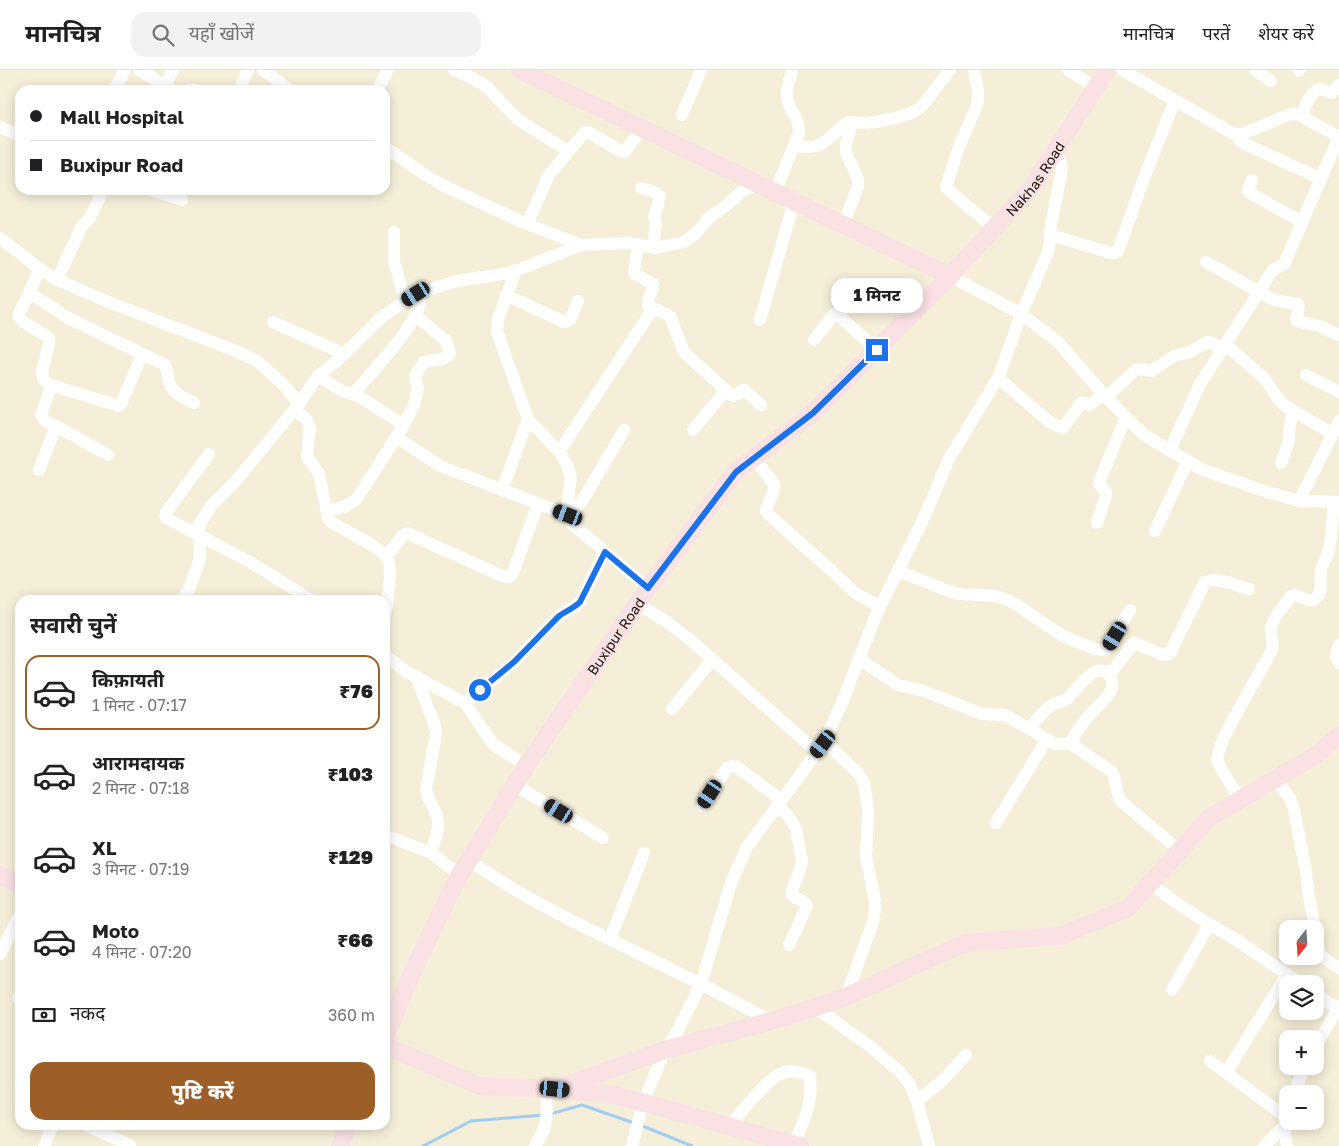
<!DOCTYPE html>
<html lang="hi">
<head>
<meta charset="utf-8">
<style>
  body { margin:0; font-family:"Golos Text","Noto Sans Devanagari",sans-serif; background:#f2f2f2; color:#202124; height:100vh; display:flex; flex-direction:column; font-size:19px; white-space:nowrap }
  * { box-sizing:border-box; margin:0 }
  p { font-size:16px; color:#757577 }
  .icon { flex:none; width:28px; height:28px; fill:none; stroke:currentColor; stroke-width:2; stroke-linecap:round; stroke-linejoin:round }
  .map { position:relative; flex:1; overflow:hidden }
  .drawer { position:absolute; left:15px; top:525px; width:375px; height:535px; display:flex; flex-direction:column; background:#fff; border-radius:15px; box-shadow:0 2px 12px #0003 }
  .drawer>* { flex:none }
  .banner { position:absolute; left:15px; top:15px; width:375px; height:110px; border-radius:15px; box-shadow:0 2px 12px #0003; display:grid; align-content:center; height:110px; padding:0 15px; background:#fff }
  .needle { width:32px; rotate:197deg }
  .fabs { position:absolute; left:1279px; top:850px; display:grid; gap:10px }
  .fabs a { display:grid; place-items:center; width:45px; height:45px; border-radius:10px; background:#fff; box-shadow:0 2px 12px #0003; font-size:25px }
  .end { position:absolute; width:22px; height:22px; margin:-11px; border:6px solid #1a73e8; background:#fff; box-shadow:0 0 0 2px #fff }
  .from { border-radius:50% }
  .bubble { position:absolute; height:35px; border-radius:15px; background:#fff; box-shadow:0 2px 12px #0003; font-size:16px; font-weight:800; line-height:35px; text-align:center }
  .car { position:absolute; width:15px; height:30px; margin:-15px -8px; border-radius:6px; box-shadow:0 0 4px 1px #0007; background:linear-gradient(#222 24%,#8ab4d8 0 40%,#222 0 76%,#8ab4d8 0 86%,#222 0) }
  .banner b { display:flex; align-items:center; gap:18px; height:48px; font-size:19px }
  .banner b+b { border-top:1px solid #e0e0e0 }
  .banner i { width:12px; height:12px; background:#202124 }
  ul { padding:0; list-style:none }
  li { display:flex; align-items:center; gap:15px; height:75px; margin:0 10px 8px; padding:0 5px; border:2px solid transparent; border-radius:15px }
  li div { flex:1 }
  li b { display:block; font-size:19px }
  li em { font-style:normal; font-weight:800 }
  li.active { border-color:#9e5e28 }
  li>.icon { width:45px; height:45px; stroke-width:1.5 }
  h2 { padding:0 15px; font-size:22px; line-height:60px }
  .pay { display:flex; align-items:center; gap:12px; height:55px; padding:0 15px; font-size:19px }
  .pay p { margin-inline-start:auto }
  .action { display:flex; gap:10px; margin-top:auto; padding:10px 15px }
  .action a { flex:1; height:58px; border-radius:15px; background:#9e5e28; color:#fff; font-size:20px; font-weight:800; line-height:58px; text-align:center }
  header { display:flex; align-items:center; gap:30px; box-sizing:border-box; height:70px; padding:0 25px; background:#fff; border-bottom:1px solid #e0e0e0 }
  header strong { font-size:24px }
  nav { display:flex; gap:28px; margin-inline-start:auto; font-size:18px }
  .search { width:350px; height:45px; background:#f2f2f2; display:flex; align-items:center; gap:12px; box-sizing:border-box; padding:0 18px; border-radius:15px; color:#757577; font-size:19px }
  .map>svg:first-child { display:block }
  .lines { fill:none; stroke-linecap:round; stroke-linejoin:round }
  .stream { stroke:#a1cdf2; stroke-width:3 }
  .street { stroke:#fff; stroke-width:12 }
  .secondary { stroke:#f9e1e4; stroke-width:18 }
  .route { stroke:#1a73e8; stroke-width:6 }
  .labels { text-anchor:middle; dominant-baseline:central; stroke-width:4; stroke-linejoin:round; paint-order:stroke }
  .street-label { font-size:14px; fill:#14120b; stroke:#fff }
</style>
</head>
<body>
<header>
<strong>मानचित्र</strong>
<div class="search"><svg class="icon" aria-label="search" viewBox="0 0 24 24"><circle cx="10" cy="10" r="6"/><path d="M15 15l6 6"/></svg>यहाँ खोजें</div>
<nav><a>मानचित्र</a><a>परतें</a><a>शेयर करें</a></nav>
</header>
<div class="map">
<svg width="1339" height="1076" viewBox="0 0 1339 1076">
  <rect width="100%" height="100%" fill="#f5efda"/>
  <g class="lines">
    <!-- stream -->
    <path class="stream" d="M550 1044 582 1035 634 1053
      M640 1055 692 1076
      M423 1076 471 1051 543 1045"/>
    <!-- street -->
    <path class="street" d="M139 0 172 20
      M263 0 290 20
      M454 0 472 8 487 17 514 46 531 58 568 81
      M974 0 978 21V29L976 38 960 74 946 117 947 119 994 158
      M1068 0 1095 17
      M1122 0 1232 63 1237 64H1242L1288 45 1295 44 1301 46 1339 67
      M1255 0 1271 11
      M1299 1 1300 0
      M165 16 173 0
      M114 20 125 0
      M188 20H196
      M239 20 248 0
      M377 20 388 0
      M682 45 701 0
      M1301 46C1304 39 1312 19 1320 19 1324 20 1328 22 1332 23L1339 15
      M0 57 20 66
      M1239 64 1240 71 1243 73 1321 109
      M794 76C817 78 818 78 835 63 839 60 843 55 847 53 853 51 861 53 867 53 882 51 911 47 922 36L950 0
      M385 77 424 104 442 115 520 151 581 175 629 173 656 178 684 172 696 163 710 147 728 134 741 122 757 114
      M1252 110 1248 120 1250 123 1302 152
      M641 118C647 120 657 121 660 127L654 147 656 153 653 178
      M151 120 182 130
      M775 122 799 63C800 47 789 42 787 28 785 20 791 8 792 0
      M527 154 549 105 585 62H588L622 82 625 81 642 59
      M843 155 858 116V109L846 83V75L852 53
      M394 162V191L405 231
      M1050 165 1111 183H1115L1118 181 1144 108 1175 30
      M0 168 40 199 57 210 111 233 236 281 257 291 285 316 299 334
      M1206 192 1274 230 1298 234 1299 237 1296 249 1297 251 1319 256 1339 265
      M40 199 19 244V247L23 252 47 266 49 270V274L42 301 43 309 51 317
      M516 200 498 249 497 262 528 349 562 385 567 395 571 406 567 439 568 445 572 454 648 518
      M950 206 1021 244 1058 272 1104 325 1144 365 1201 399 1261 420 1299 431 1339 432
      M57 210 82 156 90 148 103 120
      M30 223 68 248 165 295C168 300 168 305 169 311 171 323 185 328 194 333
      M506 225 564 252 570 250 578 231
      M648 236 670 246 683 280 685 283 731 325 734 326 743 320H744L761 335
      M760 250 794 132
      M273 252 344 284
      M814 270 834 244H837L877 280
      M1225 274 1265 309 1278 329 1284 335 1332 364
      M1306 305 1339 322
      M318 306 342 321 358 326 404 355
      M998 308 1051 353 1063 358 1081 333 1083 332 1090 335 1103 324
      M353 324C368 307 423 249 420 229L416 224
      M1106 327 1136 300 1143 299 1151 301 1174 286 1190 282 1207 272 1212 273 1221 280
      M295 340 307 350 310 358 307 384 308 388 319 404 328 448 331 452 336 455C347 461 383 479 388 489 393 500 387 535 385 548
      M56 356 108 385
      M693 360 726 320
      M396 367 440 396 568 445 581 433 624 360
      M1170 380 1200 314 1273 200 1284 194 1286 190 1339 67
      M559 382 650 243 651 240 648 231 653 217V214L635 204 634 201 638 174
      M209 384 165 444 166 448 250 492 311 530
      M754 388 774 414C775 425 767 432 766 441L769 445 832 501 854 522 880 537
      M1281 393 1289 371V360L1293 341
      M39 400 56 356 45 351 41 345 51 317 54 316 119 336 121 334 142 284
      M502 420 528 349
      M1299 431 1339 351
      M327 441 346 436 356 430 404 355 414 335 418 319 415 306 424 292 442 289 448 286 450 283 446 271 415 245
      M1097 453 1106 425V422L1099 414 1100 410 1126 347
      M1155 461 1188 391
      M387 486 403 465 407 463 502 506 509 507 512 505 538 434
      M898 501 954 523C973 527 989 522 1008 530 1026 539 1042 554 1060 564 1068 569 1076 572 1085 575 1092 578 1099 581 1107 579L1130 540
      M181 530 189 520 200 488 199 455 211 436 235 412 299 334 318 306 338 290 383 246 416 224 457 211 510 203 581 175
      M637 534 667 552 687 567 817 682
      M1339 575 1336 587 1339 593
      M385 585 405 601 465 633 492 673 526 696
      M859 589 898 615 924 621 982 644 1005 645 1055 674H1070L1073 675 1112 702C1117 711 1115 722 1121 731L1180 781
      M1109 605 1134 573 1164 585H1167L1170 583 1205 512C1215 506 1238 516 1249 519
      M416 606 434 653 436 663 426 720C428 730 434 737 437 747 441 759 434 772 431 783
      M465 633 514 592 558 547C565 541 573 539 580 532L605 482
      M672 639 712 590
      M1029 659C1036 652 1043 639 1052 635 1057 632 1062 632 1067 629 1073 623 1087 605 1095 602 1107 596 1117 611 1110 622 1104 632 1094 639 1087 648 1080 656 1075 665 1070 674
      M824 671 859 704 864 713 868 741 866 786 875 831V841L873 852 846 927
      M1275 709 1290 728 1294 740 1306 801 1308 821 1315 859
      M515 715 603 768
      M1240 730 1219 695 1217 689 1224 666 1272 580C1274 571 1269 562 1272 554 1275 546 1285 534 1291 526L1295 525 1308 530H1314C1325 520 1319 514 1321 501 1321 495 1326 489 1328 483 1332 471 1332 447 1334 433
      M778 735 789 747 796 759 802 791 800 800 792 821V825C796 830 804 829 807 836L789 875
      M702 736 727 698 732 696 737 697 781 730
      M996 753 1047 669
      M385 765 431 783 460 805
      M468 790 515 820 568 849 701 914 771 951
      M1150 813 1175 832 1204 851 1238 871 1301 914
      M1315 859C1318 883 1318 886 1339 898
      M610 869 644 783
      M0 884 20 844
      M1172 920 1209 855
      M1315 923 1339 940
      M18 928H20
      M815 937 872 978 899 1001 909 1013 917 1031 929 1076
      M1315 978 1339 936
      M1210 991 1286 1047
      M1226 1003 1287 904
      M1293 1024 1305 996
      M917 1031 943 1010 966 985
      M85 1055 130 1075
      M729 1056C741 1043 765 1011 780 1004 789 999 802 1002 810 1006 813 1035 804 1049 794 1074
      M44 1076 53 1055
      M535 1076 545 1058 547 1040 546 1019
      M632 1076 643 1033 665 980 678 960 701 914 731 813 747 777 823 674 842 633 876 545 923 450 949 389 999 306 1021 244 1048 182 1050 171 1051 155 1062 100 1061 93 1056 80
      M1264 1076 1284 1056
      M1287 1076 1284 1056 1288 1043"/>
    <!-- secondary -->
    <g class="secondary">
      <path d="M520 0 950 206"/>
      <path d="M0 805 20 815"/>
      <path id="s1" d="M385 967 413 901 455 813 526 696 648 518 735 402 813 343 950 206 1032 117 1107 0"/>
      <path d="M388 977 480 1016 555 1019 616 1025 800 1076"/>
      <path d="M555 1019 665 980 771 951 841 929 965 873 1060 866 1128 838 1209 748 1316 685 1339 665"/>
      <path d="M340 1076 349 1055"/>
    </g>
  </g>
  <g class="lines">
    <!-- route -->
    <path class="route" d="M480 620 514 592 558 547C565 541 573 539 580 532L605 482 648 518 736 402 813 343 877 280"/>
  </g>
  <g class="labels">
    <!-- street labels -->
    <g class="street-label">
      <text stroke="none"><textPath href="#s1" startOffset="1088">Nakhas Road</textPath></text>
      <text stroke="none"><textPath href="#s1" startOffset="464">Buxipur Road</textPath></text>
    </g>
  </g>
</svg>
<div class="fabs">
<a><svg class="needle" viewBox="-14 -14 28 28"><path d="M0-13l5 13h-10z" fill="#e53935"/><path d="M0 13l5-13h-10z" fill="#757577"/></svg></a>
<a><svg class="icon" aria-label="layers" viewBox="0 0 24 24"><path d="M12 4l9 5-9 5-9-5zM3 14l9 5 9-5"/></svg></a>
<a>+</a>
<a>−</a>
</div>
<i class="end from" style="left:480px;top:620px"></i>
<i class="end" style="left:877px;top:280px"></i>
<div class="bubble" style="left:831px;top:208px;width:92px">1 मिनट</div>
<i class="car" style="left:416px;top:224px;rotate:237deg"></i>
<i class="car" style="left:568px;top:445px;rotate:291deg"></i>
<i class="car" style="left:1115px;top:566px;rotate:211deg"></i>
<i class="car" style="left:823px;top:674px;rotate:217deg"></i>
<i class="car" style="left:710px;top:724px;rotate:213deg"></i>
<i class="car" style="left:559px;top:741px;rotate:301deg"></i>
<i class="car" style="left:555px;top:1019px;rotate:96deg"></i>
<div class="banner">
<b><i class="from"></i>Mall Hospital</b>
<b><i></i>Buxipur Road</b>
</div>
<section class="drawer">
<h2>सवारी चुनें</h2>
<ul>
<li class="active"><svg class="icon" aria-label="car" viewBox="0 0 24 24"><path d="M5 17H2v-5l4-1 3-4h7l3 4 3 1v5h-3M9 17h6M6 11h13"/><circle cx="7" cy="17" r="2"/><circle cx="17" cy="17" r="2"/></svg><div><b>किफ़ायती</b><p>1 मिनट · 07:17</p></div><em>₹76</em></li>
<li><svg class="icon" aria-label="car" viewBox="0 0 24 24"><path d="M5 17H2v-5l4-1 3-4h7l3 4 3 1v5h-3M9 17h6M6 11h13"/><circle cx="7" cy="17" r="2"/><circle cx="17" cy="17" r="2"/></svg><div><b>आरामदायक</b><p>2 मिनट · 07:18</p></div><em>₹103</em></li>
<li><svg class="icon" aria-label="car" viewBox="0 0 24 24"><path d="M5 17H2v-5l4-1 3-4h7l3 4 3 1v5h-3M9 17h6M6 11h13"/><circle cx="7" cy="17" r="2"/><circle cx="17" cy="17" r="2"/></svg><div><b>XL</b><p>3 मिनट · 07:19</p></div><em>₹129</em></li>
<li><svg class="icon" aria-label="car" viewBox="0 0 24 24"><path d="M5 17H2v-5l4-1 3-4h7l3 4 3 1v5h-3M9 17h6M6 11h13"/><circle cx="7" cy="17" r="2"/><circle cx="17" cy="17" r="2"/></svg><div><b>Moto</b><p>4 मिनट · 07:20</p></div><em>₹66</em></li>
</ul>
<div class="pay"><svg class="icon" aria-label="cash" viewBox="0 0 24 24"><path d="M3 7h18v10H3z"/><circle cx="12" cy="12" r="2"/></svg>नकद<p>360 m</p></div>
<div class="action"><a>पुष्टि करें</a></div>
</section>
</div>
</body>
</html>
